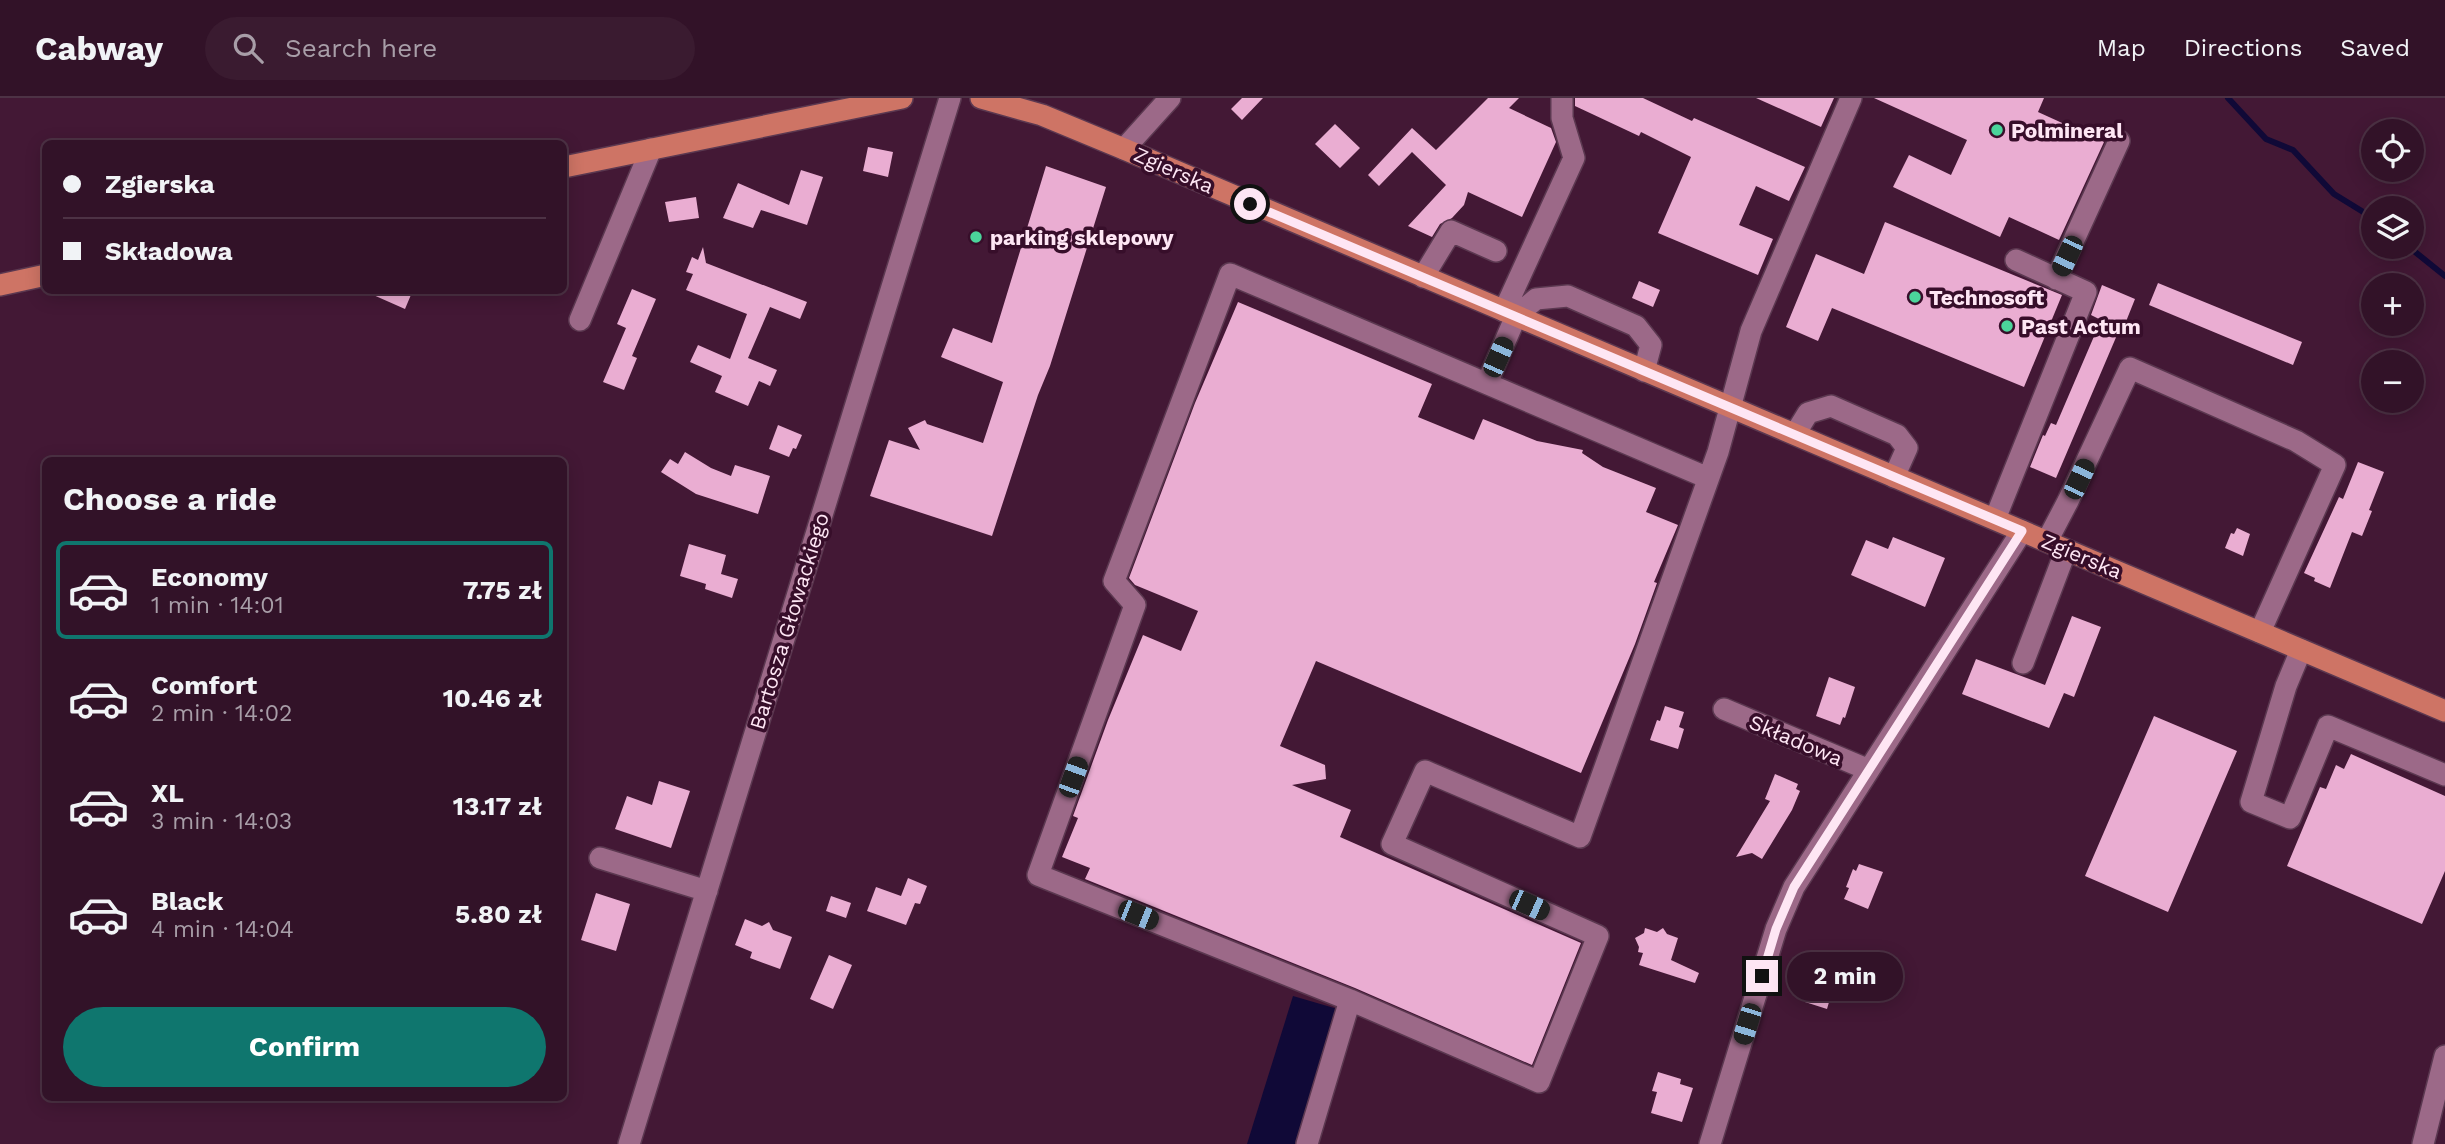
<!DOCTYPE html>
<html lang="en">
<head>
<meta charset="utf-8">
<style>
  body { margin:0; font-family:"Work Sans",sans-serif; background:#3a1b30; color:#f1f3f6; height:100vh; display:flex; flex-direction:column; font-size:26px; white-space:nowrap }
  * { box-sizing:border-box; margin:0 }
  p { font-size:23px; color:#a89ea8 }
  .icon { flex:none; width:38px; height:38px; fill:none; stroke:currentColor; stroke-width:2; stroke-linecap:round; stroke-linejoin:round }
  .map { position:relative; flex:1; overflow:hidden }
  .details { position:absolute; left:42px; top:359px; width:525px; height:644px; display:flex; flex-direction:column; background:#321228; border-radius:10px; box-shadow:0 4px 18px #0003,0 0 0 2px #4d3245 }
  .details>* { flex:none }
  .guide { position:absolute; left:42px; top:42px; width:525px; height:154px; border-radius:10px; box-shadow:0 4px 18px #0003,0 0 0 2px #4d3245; display:grid; align-content:center; height:154px; padding:0 21px; background:#321228 }
  .controls { position:absolute; left:2361px; top:21px; display:grid; gap:14px }
  .controls a { display:grid; place-items:center; width:63px; height:63px; border-radius:50%; background:#321228; box-shadow:0 4px 18px #0003,0 0 0 2px #4d3245; font-size:35px }
  .end { position:absolute; width:32px; height:32px; margin:-16px; border:9px solid #fee6f4; background:#111; box-shadow:0 0 0 4px #111 }
  .from { border-radius:50% }
  .bubble { position:absolute; height:49px; border-radius:24px; background:#321228; box-shadow:0 4px 18px #0003,0 0 0 2px #4d3245; font-size:23px; font-weight:700; line-height:49px; text-align:center }
  .car { position:absolute; width:21px; height:42px; margin:-21px -10px; border-radius:9px; box-shadow:0 0 5px 2px #0007; background:linear-gradient(#222 24%,#8ab4d8 0 40%,#222 0 76%,#8ab4d8 0 86%,#222 0) }
  .guide b { display:flex; align-items:center; gap:24px; height:66px; font-size:26px }
  .guide b+b { border-top:2px solid #4d3245 }
  .guide i { width:18px; height:18px; background:#f1f3f6 }
  ul { padding:0; list-style:none }
  li { display:flex; align-items:center; gap:21px; height:98px; margin:0 14px 10px; padding:0 7px; border:4px solid transparent; border-radius:10px }
  li div { flex:1 }
  li b { display:block; font-size:26px }
  li em { font-style:normal; font-weight:700 }
  li.selected { border-color:#0f766e }
  li>.icon { width:63px; height:63px; stroke-width:1.5 }
  h2 { padding:0 21px; font-size:32px; line-height:84px }
  .cta { display:flex; gap:14px; margin-top:auto; padding:14px 21px }
  .cta a { flex:1; height:80px; border-radius:42px; background:#0f766e; color:#fff; font-size:28px; font-weight:700; line-height:80px; text-align:center }
  header { display:flex; align-items:center; gap:42px; box-sizing:border-box; height:98px; padding:0 35px; background:#321228; border-bottom:2px solid #4d3245 }
  header strong { font-size:33px }
  nav { display:flex; gap:38px; margin-inline-start:auto; font-size:24px }
  .search { width:490px; height:63px; background:#3a1b30; display:flex; align-items:center; gap:18px; box-sizing:border-box; padding:0 24px; border-radius:38px; color:#a89ea8; font-size:26px }
  .map>svg:first-child { display:block }
  .water { fill:#100937 }
  .lines { fill:none; stroke-linecap:round; stroke-linejoin:round }
  .stream { stroke:#100937; stroke-width:6 }
  .building { fill:#eaadd2 }
  .minor-casing { stroke:#5b3850; stroke-width:24 }
  .major-casing { stroke:#5b3850; stroke-width:24 }
  .minor { stroke:#9c6988; stroke-width:21 }
  .major { stroke:#ce7465; stroke-width:21 }
  .route { stroke:#fee6f4; stroke-width:9 }
  .poi-dot { fill:#4bd49b; stroke:#370e2a; stroke-width:2.5 }
  .labels { text-anchor:middle; dominant-baseline:central; stroke-width:7; stroke-linejoin:round; paint-order:stroke }
  .poi-label { font-size:21px; font-weight:bold; fill:#fee6f4; stroke:#370e2a; text-anchor:start }
  .street-label { font-size:21px; fill:#fee6f4; stroke:#370e2a }
</style>
</head>
<body>
<header>
<strong>Cabway</strong>
<div class="search"><svg class="icon" aria-label="search" viewBox="0 0 24 24"><circle cx="10" cy="10" r="6"/><path d="M15 15l6 6"/></svg>Search here</div>
<nav><a>Map</a><a>Directions</a><a>Saved</a></nav>
</header>
<div class="map">
<svg width="2445" height="1046" viewBox="0 0 2445 1046">
  <rect width="100%" height="100%" fill="#431835"/>
  <!-- water -->
  <path class="water" d="M1293 898 1341 912 1300 1046H1247Z"/>
  <g class="lines">
    <!-- stream -->
    <path class="stream" d="M2228 0 2266 41 2293 52 2334 96 2373 120
      M2409 149 2445 178"/>
  </g>
  <!-- building -->
  <path class="building" d="M1242 0H1263L1242 22 1231 11Z
    M1488 0H1519L1509 10 1551 30 1556 44 1522 119 1468 94 1464 107 1452 120 1440 126 1432 139 1408 128 1446 87 1412 54 1379 88 1368 77 1412 30 1436 52Z
    M1575 0H1643L1692 23 1694 20 1805 69 1789 103 1756 88 1739 127 1773 141 1758 177 1658 135 1691 59 1641 34 1639 38 1575 8Z
    M1756 0H1834L1821 29Z
    M1874 0H2044L2038 14 2104 44 2059 142 2009 119 2000 139 1893 89 1909 57 1951 77 1967 42Z
    M1335 26 1360 50 1340 70 1315 46Z
    M868 49 893 54 888 79 863 73Z
    M1046 68 1106 89 1050 268 1038 297 992 438 870 398 889 342 920 352 908 330 925 322 927 326 983 345 1003 284 941 259 953 230 992 245Z
    M801 72 823 79 807 127 761 112 753 130 723 120 738 85 789 107Z
    M696 99 699 120 669 124 665 104Z
    M1885 124 2062 197 2024 289 1832 210 1818 243 1786 229 1816 156 1864 176Z
    M703 149 706 165 807 204 800 221 770 209 748 260 777 272 770 288 759 283 748 308 715 294 722 278 690 264 698 247 730 261 747 216 686 192 693 176 686 174 692 159 698 162Z
    M1639 183 1660 192 1653 209 1632 200Z
    M2158 185 2302 244 2293 267 2149 207Z
    M2102 187 2135 201 2123 231 2120 230 2056 380 2030 369 2043 337 2045 338 2051 325 2056 327 2101 222 2091 217Z
    M632 191 656 201 632 258 637 260 624 292 603 284 626 230 617 226Z
    M362 192H413L405 211Z
    M1238 204 1432 286 1418 319 1474 342 1483 321 1537 343 1583 352 1582 355 1603 369 1656 390 1646 414 1678 427 1654 484 1657 485 1635 546 1581 675 1316 563 1280 648 1325 667 1326 681 1292 687 1351 712 1340 739 1581 845 1532 967 1355 890 1085 781 1090 770 1062 759 1078 720 1073 718 1108 622 1143 537 1181 553 1198 513 1135 487 1129 480 1195 305Z
    M778 327 802 337 796 351 793 350 789 359 769 351Z
    M685 354 711 370 731 378 735 367 770 378 758 416 696 396 661 374 670 361 678 366Z
    M2358 364 2384 374 2369 412 2372 413 2362 438 2352 434 2330 490 2314 483 2315 480 2304 475 2339 399 2343 401Z
    M2237 430 2250 436 2243 458 2225 450 2231 435 2234 436Z
    M1893 439 1945 460 1925 509 1851 477 1866 442 1888 451Z
    M689 446 726 457 721 476 738 481 732 500 705 491 706 486 680 478Z
    M2072 518 2101 529 2074 599 2064 595 2049 630 1962 596 1976 561 2045 587Z
    M1829 579 1855 589 1845 620 1843 619 1840 627 1816 618Z
    M1665 608 1684 614 1679 629 1684 631 1678 651 1650 642 1657 622 1660 623Z
    M2154 618 2237 653 2168 814 2085 778Z
    M2351 656 2445 698V773L2422 826 2287 768 2320 689 2326 691 2336 667 2344 671Z
    M1775 676 1798 686 1796 691 1800 693 1792 712 1762 761 1752 755 1736 759 1770 703 1765 701Z
    M659 683 690 693 671 750 615 731 627 698 652 707Z
    M1859 766 1883 774 1868 811 1844 801 1849 790 1846 789 1853 771 1856 773Z
    M908 780 927 788 920 806 915 805 906 827 867 813 876 789 901 798Z
    M596 795 630 806 616 853 581 842Z
    M831 798 851 805 846 820 826 813Z
    M745 821 762 828 769 824 773 832 792 839 780 871 750 860 752 854 735 847Z
    M1645 830 1657 834 1663 830 1667 836 1678 840 1671 862 1699 875 1695 885 1639 867 1643 855 1638 854 1639 849 1635 840 1644 835Z
    M829 857 852 867 833 911 810 901Z
    M1813 862 1836 869 1831 886 1834 887 1827 911 1805 904 1811 882 1807 881Z
    M1658 974 1681 981 1680 986 1693 990 1682 1024 1651 1015 1657 994 1652 993Z"/>
  <g class="lines">
    <defs>
      <path id="minor" d="M1124 51 1170 0
        M1423 179 1451 133 1496 153
        M2056 181 2119 43
        M1504 213 1574 60 1562 20V0
        M580 222 651 51
        M1487 285 1516 218 1536 201 1568 198 1636 228 1651 247 1644 273
        M1795 336 1808 315 1831 308 1897 337 1907 350 1894 379
        M1995 421 2086 194 2016 162
        M2047 443 2068 403 2130 270 2296 343 2335 367 2260 534
        M2301 552 2286 588 2251 704 2290 720 2328 628 2445 677
        M2023 565 2066 452
        M1724 611 1869 672
        M600 760 707 793
        M1350 902 1038 777 1135 507 1114 483 1230 176 1708 380
        M629 1046 950 0
        M1307 1046 1350 902 1539 984 1598 838 1392 746 1425 673 1580 739 1718 354 1751 233 1851 0
        M1710 1046 1776 831 1794 789 2022 433
        M2423 1046 2445 958"/>
      <path id="major" d="M981 0 1042 17 1124 51 2445 613
        M564 69 902 0
        M0 187 46 177"/>
    </defs>
    <!-- minor casing -->
    <use href="#minor" class="minor-casing"/>
    <!-- major casing -->
    <use href="#major" class="major-casing"/>
    <!-- minor -->
    <use href="#minor" class="minor"/>
    <!-- major -->
    <use href="#major" class="major"/>
  </g>
  <g class="lines">
    <!-- route -->
    <path class="route" d="M1250 106 2022 433 1794 789 1776 831 1762 878"/>
  </g>
  <!-- markers -->
  <g class="poi-dot">
    <circle cx="1997" cy="32" r="7"/>
    <circle cx="976" cy="139" r="7"/>
    <circle cx="1915" cy="199" r="7"/>
    <circle cx="2007" cy="228" r="7"/>
  </g>
  <g class="labels">
    <!-- poi labels -->
    <g class="poi-label">
      <text x="2011" y="32">Polmineral</text>
      <text x="990" y="139">parking sklepowy</text>
      <text x="1929" y="199">Technosoft</text>
      <text x="2021" y="228">Past Actum</text>
    </g>
    <!-- street labels -->
    <g class="street-label">
      <text transform="translate(1174 72) rotate(24)">Zgierska</text>
      <text transform="translate(2082 458) rotate(23)">Zgierska</text>
      <text transform="translate(789 523) rotate(-73)">Bartosza Głowackiego</text>
      <text transform="translate(1796 642) rotate(23)">Składowa</text>
    </g>
  </g>
</svg>
<div class="controls">
<a><svg class="icon" aria-label="locate" viewBox="0 0 24 24"><circle cx="12" cy="12" r="6"/><path d="M12 2v4M12 18v4M2 12h4M18 12h4"/></svg></a>
<a><svg class="icon" aria-label="layers" viewBox="0 0 24 24"><path d="M12 4l9 5-9 5-9-5zM3 14l9 5 9-5"/></svg></a>
<a>+</a>
<a>−</a>
</div>
<i class="end from" style="left:1250px;top:106px"></i>
<i class="end" style="left:1762px;top:878px"></i>
<div class="bubble" style="left:1787px;top:854px;width:116px">2 min</div>
<i class="car" style="left:2067px;top:158px;rotate:205deg"></i>
<i class="car" style="left:1498px;top:259px;rotate:24deg"></i>
<i class="car" style="left:2079px;top:381px;rotate:25deg"></i>
<i class="car" style="left:1073px;top:679px;rotate:20deg"></i>
<i class="car" style="left:1529px;top:807px;rotate:114deg"></i>
<i class="car" style="left:1138px;top:817px;rotate:112deg"></i>
<i class="car" style="left:1747px;top:926px;rotate:197deg"></i>
<div class="guide">
<b><i class="from"></i>Zgierska</b>
<b><i></i>Składowa</b>
</div>
<section class="details">
<h2>Choose a ride</h2>
<ul>
<li class="selected"><svg class="icon" aria-label="car" viewBox="0 0 24 24"><path d="M5 17H2v-5l4-1 3-4h7l3 4 3 1v5h-3M9 17h6M6 11h13"/><circle cx="7" cy="17" r="2"/><circle cx="17" cy="17" r="2"/></svg><div><b>Economy</b><p>1 min · 14:01</p></div><em>7.75 zł</em></li>
<li><svg class="icon" aria-label="car" viewBox="0 0 24 24"><path d="M5 17H2v-5l4-1 3-4h7l3 4 3 1v5h-3M9 17h6M6 11h13"/><circle cx="7" cy="17" r="2"/><circle cx="17" cy="17" r="2"/></svg><div><b>Comfort</b><p>2 min · 14:02</p></div><em>10.46 zł</em></li>
<li><svg class="icon" aria-label="car" viewBox="0 0 24 24"><path d="M5 17H2v-5l4-1 3-4h7l3 4 3 1v5h-3M9 17h6M6 11h13"/><circle cx="7" cy="17" r="2"/><circle cx="17" cy="17" r="2"/></svg><div><b>XL</b><p>3 min · 14:03</p></div><em>13.17 zł</em></li>
<li><svg class="icon" aria-label="car" viewBox="0 0 24 24"><path d="M5 17H2v-5l4-1 3-4h7l3 4 3 1v5h-3M9 17h6M6 11h13"/><circle cx="7" cy="17" r="2"/><circle cx="17" cy="17" r="2"/></svg><div><b>Black</b><p>4 min · 14:04</p></div><em>5.80 zł</em></li>
</ul>
<div class="cta"><a>Confirm</a></div>
</section>
</div>
</body>
</html>
